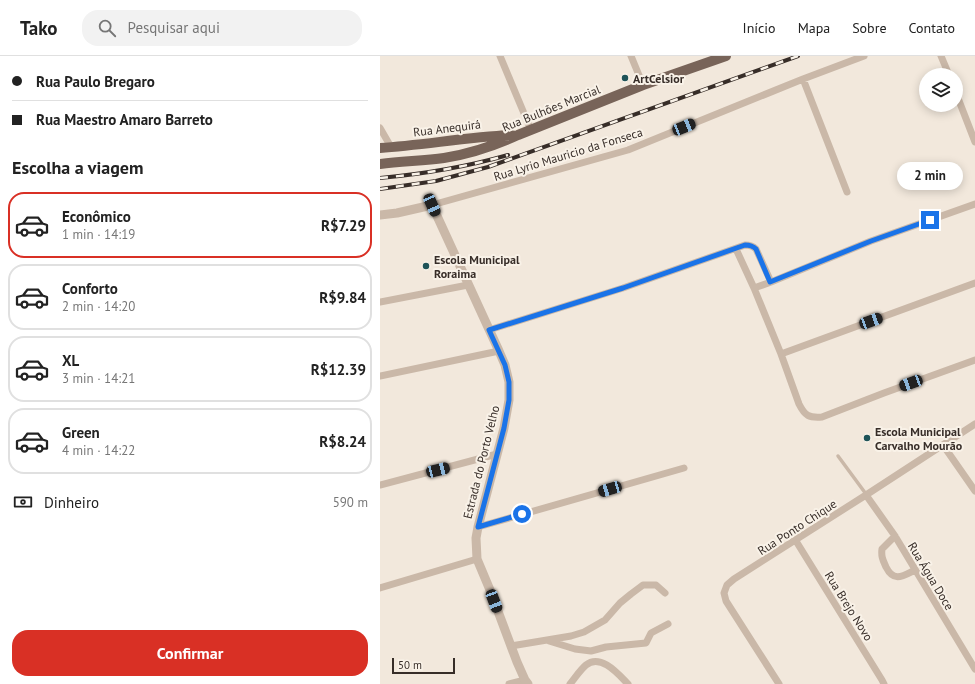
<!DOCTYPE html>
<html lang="pt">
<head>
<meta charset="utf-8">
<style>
  body { margin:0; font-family:"PT Sans",sans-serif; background:#f2f2f2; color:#222; height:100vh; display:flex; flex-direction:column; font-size:15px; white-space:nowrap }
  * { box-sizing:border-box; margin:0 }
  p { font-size:13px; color:#767676 }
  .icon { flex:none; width:22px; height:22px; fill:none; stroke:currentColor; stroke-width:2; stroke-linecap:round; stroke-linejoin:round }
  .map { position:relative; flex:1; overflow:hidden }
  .sheet { display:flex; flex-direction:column; background:#fff; width:380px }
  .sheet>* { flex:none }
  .top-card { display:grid; align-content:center; height:88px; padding:0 12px; background:#fff }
  .buttons { position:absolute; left:539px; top:12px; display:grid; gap:8px }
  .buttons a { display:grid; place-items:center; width:44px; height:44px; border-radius:50%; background:#fff; box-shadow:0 2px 10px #0003; font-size:20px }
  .scale { position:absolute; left:12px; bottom:10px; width:63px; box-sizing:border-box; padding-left:4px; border:2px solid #372d28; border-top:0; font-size:11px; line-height:14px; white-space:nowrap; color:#372d28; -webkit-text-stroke:3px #f9f2e8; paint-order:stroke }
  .end { position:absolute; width:18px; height:18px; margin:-9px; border:5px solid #1a73e8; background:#fff; box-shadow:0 0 0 2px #fff }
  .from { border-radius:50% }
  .bubble { position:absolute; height:28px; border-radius:14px; background:#fff; box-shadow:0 2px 10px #0003; font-size:13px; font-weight:600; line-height:28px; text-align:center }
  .car { position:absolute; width:12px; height:24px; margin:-12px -6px; border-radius:5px; box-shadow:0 0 3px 1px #0007; background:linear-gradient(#222 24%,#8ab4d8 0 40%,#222 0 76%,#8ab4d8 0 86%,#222 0) }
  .top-card b { display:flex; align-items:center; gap:14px; height:38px; font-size:15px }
  .top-card b+b { border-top:1px solid #e0e0e0 }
  .top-card i { width:10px; height:10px; background:#222 }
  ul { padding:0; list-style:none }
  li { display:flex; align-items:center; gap:12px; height:66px; margin:0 8px 6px; padding:0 4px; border:2px solid #e0e0e0; border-radius:16px }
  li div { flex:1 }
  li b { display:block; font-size:15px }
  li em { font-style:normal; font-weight:600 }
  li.current { border-color:#d93025 }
  li>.icon { width:36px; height:36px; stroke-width:1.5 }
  h2 { padding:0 12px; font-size:18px; line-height:48px }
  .pay { display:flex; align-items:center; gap:10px; height:44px; padding:0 12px; font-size:15px }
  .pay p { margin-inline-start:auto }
  .primary-button { display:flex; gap:8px; margin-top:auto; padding:8px 12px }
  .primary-button a { flex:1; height:46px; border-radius:16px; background:#d93025; color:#fff; font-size:16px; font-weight:600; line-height:46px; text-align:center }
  header { display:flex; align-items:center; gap:24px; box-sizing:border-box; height:56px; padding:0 20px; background:#fff; border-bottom:1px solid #e0e0e0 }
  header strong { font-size:19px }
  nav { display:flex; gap:22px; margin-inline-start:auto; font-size:14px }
  .search { width:280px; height:36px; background:#f2f2f2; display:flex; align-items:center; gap:10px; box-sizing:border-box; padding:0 14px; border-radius:16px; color:#767676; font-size:15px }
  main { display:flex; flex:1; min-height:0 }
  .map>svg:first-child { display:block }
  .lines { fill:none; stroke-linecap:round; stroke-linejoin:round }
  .service { stroke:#cab8a8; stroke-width:3.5 }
  .minor { stroke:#cab8a8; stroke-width:7 }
  .tertiary { stroke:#cab8a8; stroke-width:9 }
  .primary { stroke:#786459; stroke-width:10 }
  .rail-casing { stroke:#372d28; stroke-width:4 }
  .rail { stroke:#f9f2e8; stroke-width:2.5; stroke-dasharray:8; stroke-linecap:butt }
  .route { stroke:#1a73e8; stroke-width:5 }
  .poi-dot { fill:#1e5358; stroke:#f9f2e8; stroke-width:1.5 }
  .labels { text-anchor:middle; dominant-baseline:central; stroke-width:4; stroke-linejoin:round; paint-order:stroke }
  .poi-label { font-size:12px; font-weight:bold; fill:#372d28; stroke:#f9f2e8; text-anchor:start }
  .street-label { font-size:12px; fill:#372d28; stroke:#f9f2e8 }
</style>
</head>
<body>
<header>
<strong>Tako</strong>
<div class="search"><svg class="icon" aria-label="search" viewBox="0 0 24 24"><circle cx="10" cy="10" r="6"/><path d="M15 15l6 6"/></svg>Pesquisar aqui</div>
<nav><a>Início</a><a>Mapa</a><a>Sobre</a><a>Contato</a></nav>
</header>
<main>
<section class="sheet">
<div class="top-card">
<b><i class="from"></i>Rua Paulo Bregaro</b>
<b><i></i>Rua Maestro Amaro Barreto</b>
</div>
<h2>Escolha a viagem</h2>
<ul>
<li class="current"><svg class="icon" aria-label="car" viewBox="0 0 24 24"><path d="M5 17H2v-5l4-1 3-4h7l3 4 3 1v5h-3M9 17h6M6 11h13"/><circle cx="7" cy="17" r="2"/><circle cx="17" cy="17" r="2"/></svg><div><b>Econômico</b><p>1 min · 14:19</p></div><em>R$7.29</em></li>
<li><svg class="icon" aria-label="car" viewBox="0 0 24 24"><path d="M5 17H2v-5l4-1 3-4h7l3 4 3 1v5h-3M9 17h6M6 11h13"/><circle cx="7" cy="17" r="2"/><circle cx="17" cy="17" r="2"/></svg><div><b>Conforto</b><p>2 min · 14:20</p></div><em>R$9.84</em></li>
<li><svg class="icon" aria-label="car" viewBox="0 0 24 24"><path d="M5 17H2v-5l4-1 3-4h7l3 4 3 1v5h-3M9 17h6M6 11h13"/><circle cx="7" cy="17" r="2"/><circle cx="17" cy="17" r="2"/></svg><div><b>XL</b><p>3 min · 14:21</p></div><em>R$12.39</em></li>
<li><svg class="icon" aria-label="car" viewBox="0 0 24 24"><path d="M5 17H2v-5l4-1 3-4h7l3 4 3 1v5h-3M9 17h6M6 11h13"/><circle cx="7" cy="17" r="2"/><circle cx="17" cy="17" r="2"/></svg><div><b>Green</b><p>4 min · 14:22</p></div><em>R$8.24</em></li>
</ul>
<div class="pay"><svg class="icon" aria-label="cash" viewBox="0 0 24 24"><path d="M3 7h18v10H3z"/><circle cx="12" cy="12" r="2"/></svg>Dinheiro<p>590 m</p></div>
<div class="primary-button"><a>Confirmar</a></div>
</section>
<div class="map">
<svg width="595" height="628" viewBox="0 0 595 628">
  <rect width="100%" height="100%" fill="#f2e8dc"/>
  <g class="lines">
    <!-- service -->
    <path class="service" d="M458 400 486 438"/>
    <!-- minor -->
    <path class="minor" d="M120 0 151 74
      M251 0 263 29
      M561 0 569 19
      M423 23 467 136
      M576 37 595 86
      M0 72 11 91
      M52 149 248 94 423 23 484 0
      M356 193 374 232 401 298 419 348C425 360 429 362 442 361L504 337 595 304
      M374 232 391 226 491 185 595 148
      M0 246 88 229
      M109 274 243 232 365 189C370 189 373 190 376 193L391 226
      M401 298 595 227
      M0 320 119 295
      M563 389 595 435
      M0 429 117 398
      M486 439 515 480 595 613
      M98 471 304 412
      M515 480 502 493C501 501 503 504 506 511 514 527 523 520 535 514
      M416 485 502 624 504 628
      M0 532 97 503
      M169 585 195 593 211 595 226 591 266 587 271 577 288 568
      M131 590 191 580 204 576 225 564 240 547 251 538 263 529H276L285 537
      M129 628 145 624
      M190 628C195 622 200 614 206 609 221 597 239 619 248 628
      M399 628 346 545 344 537 347 529 354 523 486 439 595 368"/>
    <!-- tertiary -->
    <path class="tertiary" d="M0 159 17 157 52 149 119 295 125 309 129 326V344L124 372 98 471 96 482 97 503 110 534 137 606 145 624 148 628"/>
    <!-- primary -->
    <path class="primary" d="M0 92C44 89 88 81 132 79
      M0 108C21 105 43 105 64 102 90 98 114 90 138 79L263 29 346 0"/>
    <defs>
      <path id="rail" d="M0 122C43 118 86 111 128 99
        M0 133 56 125 108 111 418 0"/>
    </defs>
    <!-- rail casing -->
    <use href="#rail" class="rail-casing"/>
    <!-- rail -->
    <use href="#rail" class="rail"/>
  </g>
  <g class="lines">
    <!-- route -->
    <path class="route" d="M142 458 98 471 124 372 129 344V326L125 309 109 274 243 232 365 189C370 189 373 190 376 193L390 226 491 185 550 164"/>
  </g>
  <!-- markers -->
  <g class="poi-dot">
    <circle cx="245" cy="22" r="4"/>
    <circle cx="46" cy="210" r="4"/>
    <circle cx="487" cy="382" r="4"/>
  </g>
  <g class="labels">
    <!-- poi labels -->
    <g class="poi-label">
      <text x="253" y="22">ArtCelsior</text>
      <text x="54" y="203">Escola Municipal<tspan x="54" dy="14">Roraima</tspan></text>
      <text x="495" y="375">Escola Municipal<tspan x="495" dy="14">Carvalho Mourão</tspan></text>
    </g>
    <!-- street labels -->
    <g class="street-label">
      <text transform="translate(171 52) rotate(-22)">Rua Bulhões Marcial</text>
      <text transform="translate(67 72) rotate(-7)">Rua Anequirá</text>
      <text transform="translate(188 98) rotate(-17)">Rua Lyrio Mauricio da Fonseca</text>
      <text transform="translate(101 406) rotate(-76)">Estrada do Porto Velho</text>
      <text transform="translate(417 471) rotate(-33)">Rua Ponto Chique</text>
      <text transform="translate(551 520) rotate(59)">Rua Água Doce</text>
      <text transform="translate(469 550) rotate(58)">Rua Brejo Novo</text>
    </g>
  </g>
</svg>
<div class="buttons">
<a><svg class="icon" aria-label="layers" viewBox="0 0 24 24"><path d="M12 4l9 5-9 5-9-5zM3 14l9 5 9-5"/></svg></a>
</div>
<div class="scale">50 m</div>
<i class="end from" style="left:142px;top:458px"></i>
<i class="end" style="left:550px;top:164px"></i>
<div class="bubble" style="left:517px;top:106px;width:66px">2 min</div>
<i class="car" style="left:304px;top:71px;rotate:68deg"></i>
<i class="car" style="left:52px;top:149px;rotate:156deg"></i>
<i class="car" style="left:491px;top:265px;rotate:70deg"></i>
<i class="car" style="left:531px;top:327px;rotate:250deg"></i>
<i class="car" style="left:58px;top:414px;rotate:76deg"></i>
<i class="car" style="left:230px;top:433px;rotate:254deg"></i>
<i class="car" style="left:114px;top:545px;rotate:159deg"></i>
</div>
</main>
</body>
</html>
